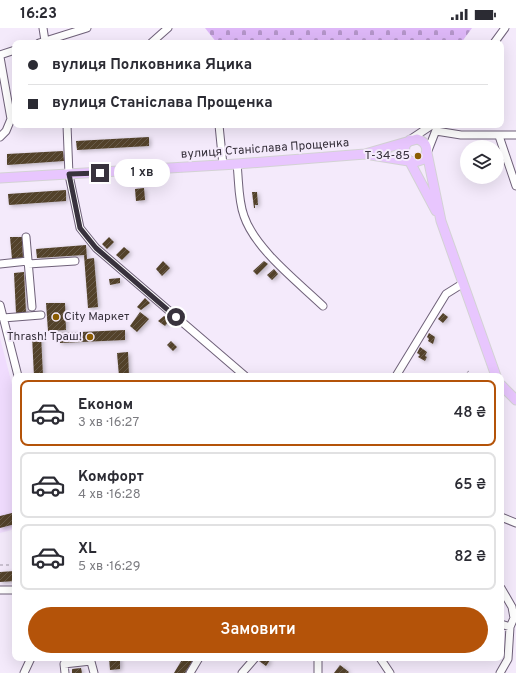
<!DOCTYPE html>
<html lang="uk">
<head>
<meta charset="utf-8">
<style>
  body { margin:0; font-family:Overpass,sans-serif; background:#f2f2f3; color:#2b2b33; height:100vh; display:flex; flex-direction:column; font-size:15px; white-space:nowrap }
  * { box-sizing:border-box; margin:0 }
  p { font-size:13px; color:#7c7c81 }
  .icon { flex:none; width:22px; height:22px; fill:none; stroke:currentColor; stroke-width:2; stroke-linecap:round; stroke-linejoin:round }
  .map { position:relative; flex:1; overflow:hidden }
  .side { position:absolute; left:12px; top:345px; width:492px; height:288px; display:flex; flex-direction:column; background:#fff; border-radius:8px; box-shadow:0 4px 16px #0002 }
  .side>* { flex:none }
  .banner { position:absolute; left:12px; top:12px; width:492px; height:88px; border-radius:8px; box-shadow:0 4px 16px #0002; display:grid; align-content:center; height:88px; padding:0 16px; background:#fff }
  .tools { position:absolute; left:460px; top:112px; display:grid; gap:8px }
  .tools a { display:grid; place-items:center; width:44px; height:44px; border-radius:50%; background:#fff; box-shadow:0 4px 16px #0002; font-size:20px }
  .end { position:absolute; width:18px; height:18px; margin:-9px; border:5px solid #38323d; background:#fff; box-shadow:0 0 0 2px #fff }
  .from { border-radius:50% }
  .bubble { position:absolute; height:28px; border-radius:14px; background:#fff; box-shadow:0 4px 16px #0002; font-size:13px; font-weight:600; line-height:28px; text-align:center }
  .banner b { display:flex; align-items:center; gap:14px; height:38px; font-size:15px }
  .banner b+b { border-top:1px solid #e1e1e2 }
  .banner i { width:10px; height:10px; background:#2b2b33 }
  ul { padding:7px 0 0; list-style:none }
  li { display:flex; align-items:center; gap:12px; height:66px; margin:0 8px 6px; padding:0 8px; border:2px solid #e1e1e2; border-radius:8px }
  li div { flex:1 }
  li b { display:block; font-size:15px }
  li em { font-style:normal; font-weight:600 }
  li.current { border-color:#b45309 }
  li>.icon { width:36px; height:36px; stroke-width:1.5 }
  .cta { display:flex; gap:8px; margin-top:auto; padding:8px 16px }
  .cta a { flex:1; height:46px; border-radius:24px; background:#b45309; color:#fff; font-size:16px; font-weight:600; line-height:46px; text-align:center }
  .status { display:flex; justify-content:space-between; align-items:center; height:28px; padding:0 20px; background:#fff; direction:ltr }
  .status svg { height:11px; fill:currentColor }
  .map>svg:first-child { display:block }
  .built { fill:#f0dcfe }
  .cemetery { fill:url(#cemetery-stones) }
  .building { fill:url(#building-hatch); filter:url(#shadow) }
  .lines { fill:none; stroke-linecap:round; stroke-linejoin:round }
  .minor-casing { stroke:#6f6179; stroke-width:9 }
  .major-casing { stroke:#d3d2d4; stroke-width:11 }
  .path { stroke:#a199a7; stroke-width:1; stroke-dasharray:3 3; stroke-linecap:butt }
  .minor { stroke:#fff; stroke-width:7 }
  .major { stroke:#e8c6fe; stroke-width:9 }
  .route { stroke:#38323d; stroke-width:5 }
  .poi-dot { fill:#8b5c01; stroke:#f4eafb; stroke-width:1.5 }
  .labels { text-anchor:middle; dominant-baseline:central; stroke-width:4; stroke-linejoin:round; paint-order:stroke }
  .street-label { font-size:12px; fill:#38323d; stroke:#f4eafb }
  .poi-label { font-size:12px; fill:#38323d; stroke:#f4eafb; text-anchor:end }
</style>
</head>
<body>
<div class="status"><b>16:23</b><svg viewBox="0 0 49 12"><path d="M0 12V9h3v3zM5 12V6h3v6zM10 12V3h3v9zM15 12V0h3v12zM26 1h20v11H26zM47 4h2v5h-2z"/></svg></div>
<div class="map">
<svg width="516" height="645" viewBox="0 0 516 645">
  <defs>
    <pattern id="cemetery-stones" width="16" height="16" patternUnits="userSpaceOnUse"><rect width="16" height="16" fill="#ddb7f7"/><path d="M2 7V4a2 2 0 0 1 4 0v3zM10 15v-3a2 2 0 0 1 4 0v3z" fill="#b495c9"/></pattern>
    <pattern id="building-hatch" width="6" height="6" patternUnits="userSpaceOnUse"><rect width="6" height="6" fill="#53422c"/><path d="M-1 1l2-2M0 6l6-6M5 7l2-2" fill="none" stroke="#695c4b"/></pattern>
    <filter id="shadow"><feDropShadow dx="2" dy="1.5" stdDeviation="2" flood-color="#0004"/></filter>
  </defs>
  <rect width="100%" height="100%" fill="#f4eafb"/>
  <!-- built -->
  <path class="built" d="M0 310 15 368V501L0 505Z"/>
  <!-- cemetery -->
  <path class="cemetery" d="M205 0H472L461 15H217Z"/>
  <!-- building -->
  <path class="building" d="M149 109V118L77 122 76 113Z
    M63 123 64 133 7 137V126Z
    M144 160 145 172 136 173 135 161Z
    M66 162V173L9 177 8 166Z
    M252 164H257L258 177H255V180H254Z
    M10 209H22L23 230 12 231Z
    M109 209 114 214 107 221 102 216Z
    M86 217 87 231 94 230 98 279 88 280 84 227 37 230 36 221Z
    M124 219 130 224 122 232 116 227Z
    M163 233 170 240 162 248 156 241Z
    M264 233 268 236 257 247 253 243Z
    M274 241 278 246 272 252 267 247Z
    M24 244 26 285H16L14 245Z
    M120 250V255L110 257 109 251Z
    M145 270 150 275 141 282 137 279Z
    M46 275H65L66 302 48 303Z
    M140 284 149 291 137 304 130 298Z
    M443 285 448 289 443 295 438 291Z
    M164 288 170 292 165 298 158 293Z
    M125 302V312L60 315 59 305Z
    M429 305 435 309 433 316 428 313 429 311 427 309Z
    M41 307 43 348H34L32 308Z
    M171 313 177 319 173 323 167 317Z
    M420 319 427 324 425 328 427 329 425 333 418 329 420 327 417 325Z
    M128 324 129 348H119L117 325Z
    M12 485 15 496 0 500V488Z
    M15 543V553L0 554V544Z
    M109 630H120V641L110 642Z
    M183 630H194L185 645H174Z
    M261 630H267L270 632 266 638 259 633Z
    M340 637 349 644 348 645H334Z
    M81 640 82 645H72V641Z"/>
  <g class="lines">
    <defs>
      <path id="minor" d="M43 0 45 13
        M39 15 87 0
        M151 15 168 0
        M494 15 505 0
        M0 27 15 22
        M0 29 11 91 6 103 0 109
        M67 97 69 147 80 200 96 220 245 348
        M219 97 223 137
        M436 103 461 107H516
        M499 108 516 158
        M411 111 432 97
        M427 125 438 97
        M237 136C239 153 238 172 244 188 255 221 298 254 323 278
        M26 209 32 279
        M0 236 28 233
        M28 236 75 233
        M0 277 18 348
        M3 290 41 287
        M396 348 446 266 462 256
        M501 489 516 495
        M0 562H15
        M501 596 510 599
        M90 630 94 645
        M318 630V645
        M380 630 390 645
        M24 645 31 630
        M65 645 64 636 91 633
        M190 645 199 630
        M242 645 255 630
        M500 645 508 631 510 599 514 590 512 579 501 560"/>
      <path id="major" d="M410 112 405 117 404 127 410 134 436 183
        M427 125 441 193 496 348
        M0 150 237 136 365 126 417 111C427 114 429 122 424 131L415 134 365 126
        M501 357 516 372"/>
    </defs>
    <!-- minor casing -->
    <use href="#minor" class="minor-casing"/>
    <!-- major casing -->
    <use href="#major" class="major-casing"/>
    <!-- path -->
    <path class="path" d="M462 348 469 343
      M0 537H15"/>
    <!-- minor -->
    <use href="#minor" class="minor"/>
    <!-- major -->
    <use href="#major" class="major"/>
  </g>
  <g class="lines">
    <!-- route -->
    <path class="route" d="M100 145 69 146 80 200 96 220 176 289"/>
  </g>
  <!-- markers -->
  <g class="poi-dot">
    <circle cx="418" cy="128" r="4"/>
    <circle cx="56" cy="289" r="4"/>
    <circle cx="90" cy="309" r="4"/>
  </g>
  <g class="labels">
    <!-- street labels -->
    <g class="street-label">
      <text transform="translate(265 121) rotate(-4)">вулиця Станіслава Прощенка</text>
    </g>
    <!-- poi labels -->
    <g class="poi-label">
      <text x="410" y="128">Т-34-85</text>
      <text x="64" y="289" text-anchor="start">City Маркет</text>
      <text x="82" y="309">Thrash! Траш!</text>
    </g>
  </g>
</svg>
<div class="tools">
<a><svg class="icon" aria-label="layers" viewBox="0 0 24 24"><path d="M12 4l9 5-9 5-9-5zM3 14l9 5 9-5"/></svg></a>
</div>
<i class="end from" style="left:176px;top:289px"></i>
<i class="end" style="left:100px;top:145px"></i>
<div class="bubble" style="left:114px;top:131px;width:56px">1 хв</div>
<div class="banner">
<b><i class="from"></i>вулиця Полковника Яцика</b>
<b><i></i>вулиця Станіслава Прощенка</b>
</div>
<section class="side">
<ul>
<li class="current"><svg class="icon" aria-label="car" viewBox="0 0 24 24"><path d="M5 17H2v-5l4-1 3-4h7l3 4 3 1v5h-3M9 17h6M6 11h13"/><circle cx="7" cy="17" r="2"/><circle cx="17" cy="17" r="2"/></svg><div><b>Економ</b><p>3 хв · 16:27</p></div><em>48 ₴</em></li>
<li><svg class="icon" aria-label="car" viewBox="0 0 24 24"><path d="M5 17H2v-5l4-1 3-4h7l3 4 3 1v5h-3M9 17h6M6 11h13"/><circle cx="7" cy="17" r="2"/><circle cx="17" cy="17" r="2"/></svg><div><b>Комфорт</b><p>4 хв · 16:28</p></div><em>65 ₴</em></li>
<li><svg class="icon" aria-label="car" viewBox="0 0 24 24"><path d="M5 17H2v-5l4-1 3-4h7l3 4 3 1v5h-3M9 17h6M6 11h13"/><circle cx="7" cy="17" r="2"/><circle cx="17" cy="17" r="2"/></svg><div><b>XL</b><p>5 хв · 16:29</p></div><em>82 ₴</em></li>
</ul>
<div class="cta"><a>Замовити</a></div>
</section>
</div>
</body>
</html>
